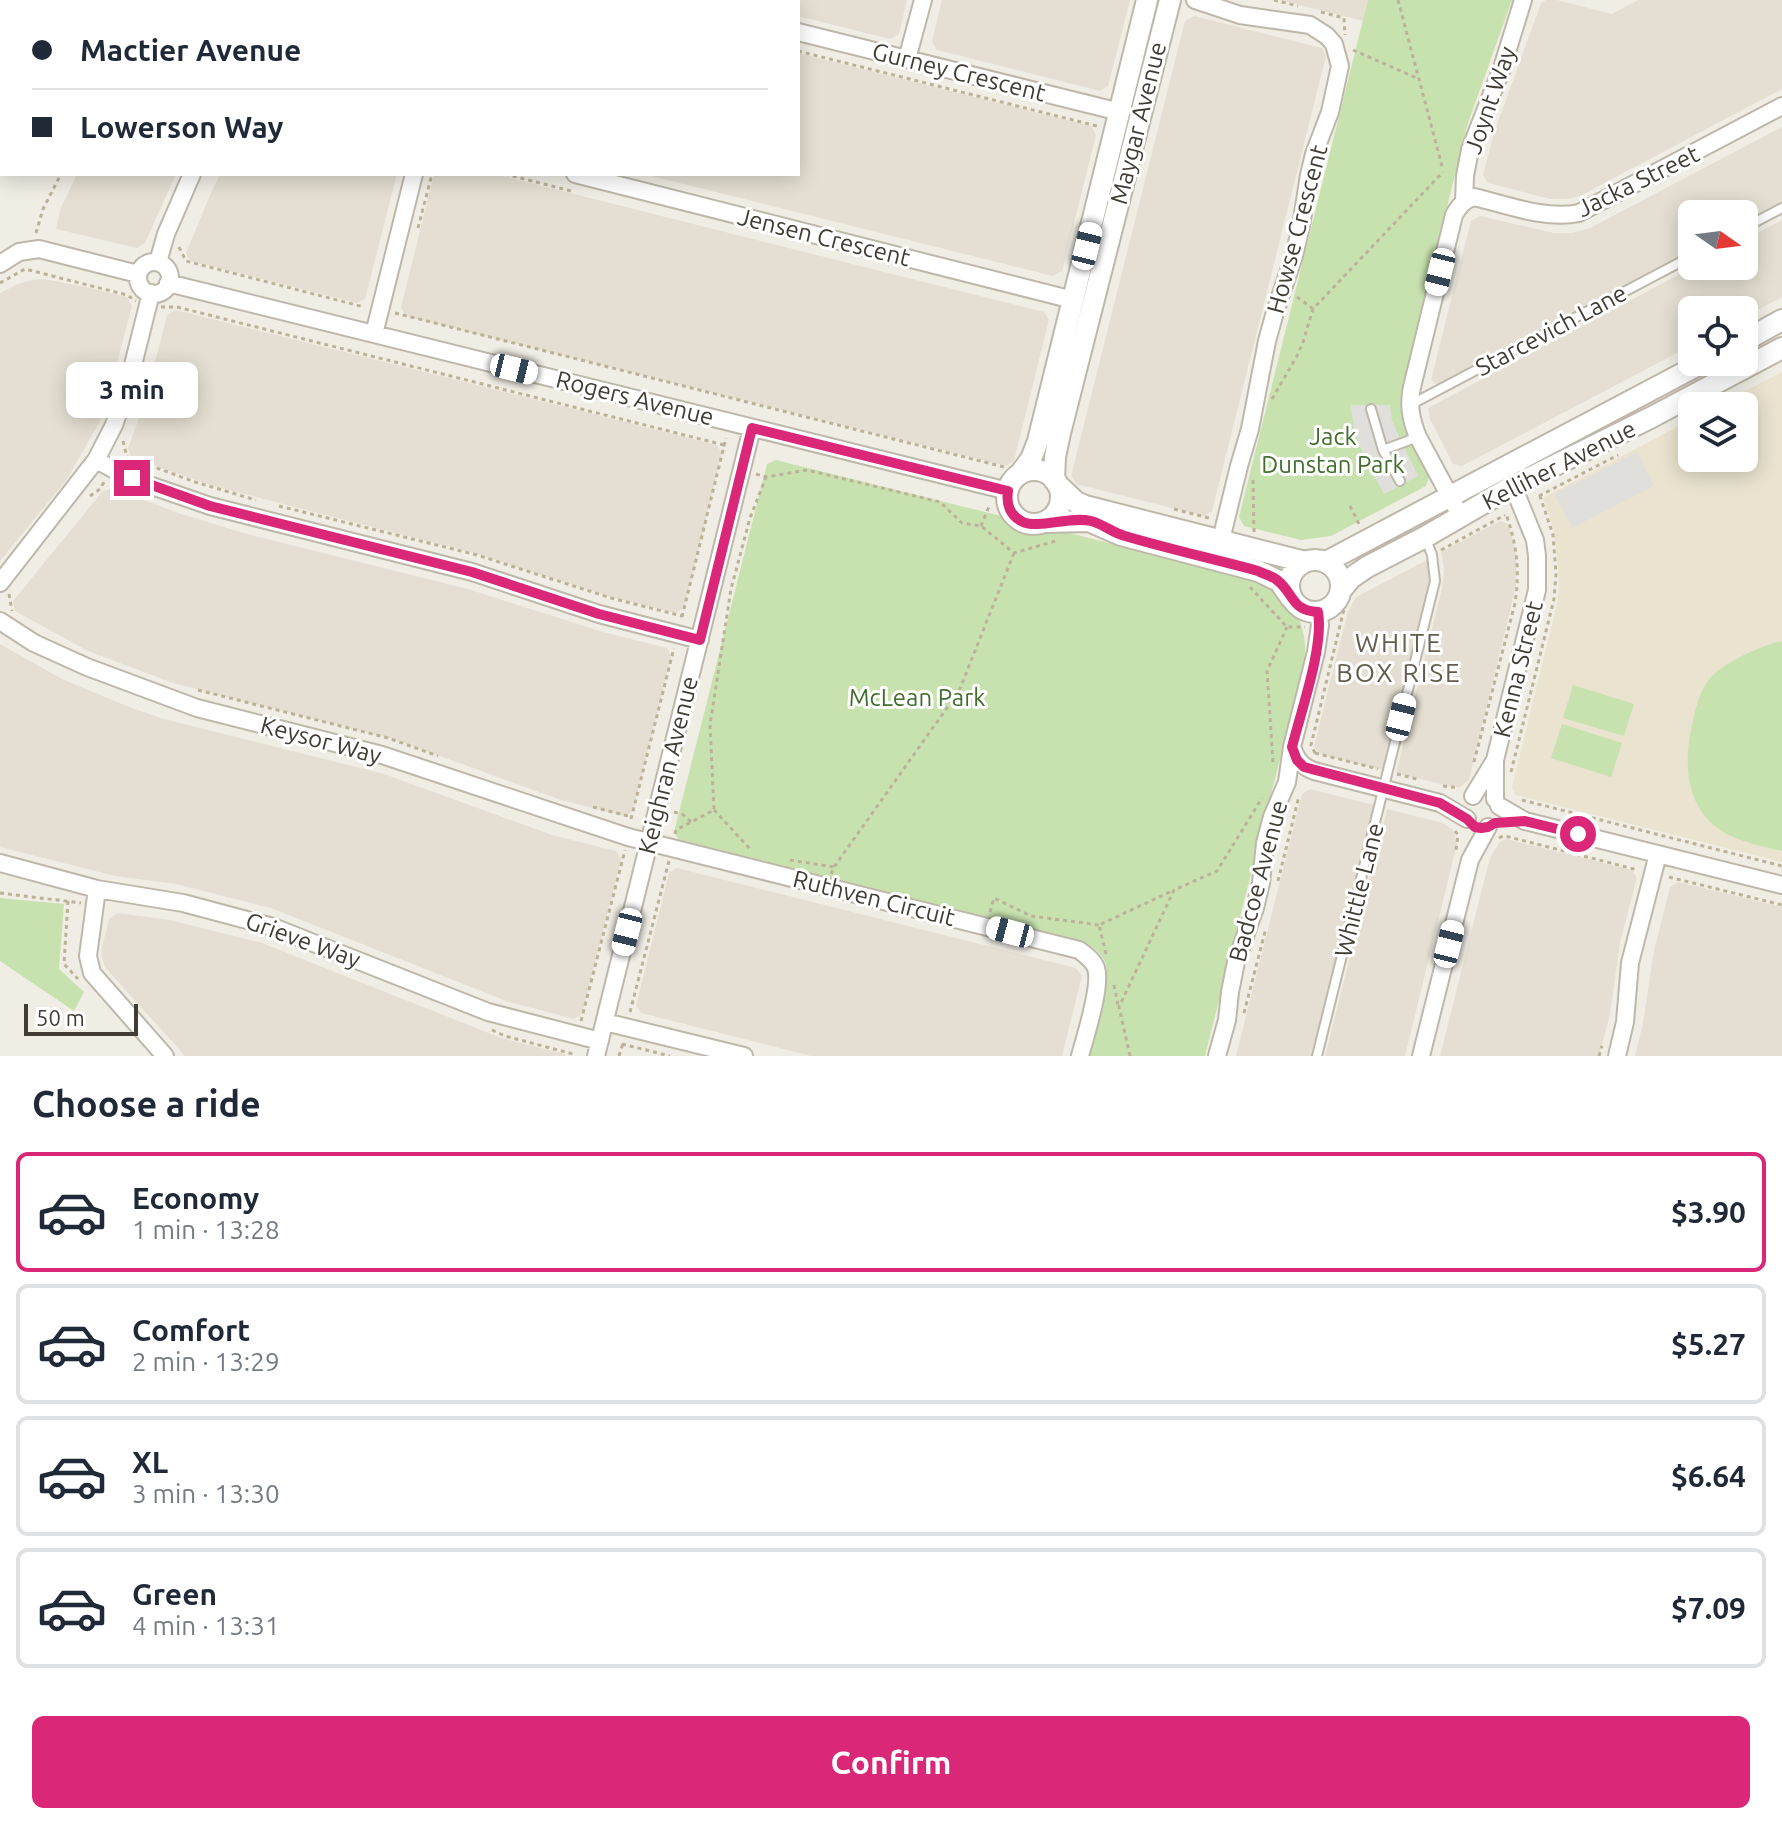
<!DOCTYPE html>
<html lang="en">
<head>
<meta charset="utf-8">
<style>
  body { margin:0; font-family:Ubuntu,sans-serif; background:#f2f2f3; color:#1f2937; height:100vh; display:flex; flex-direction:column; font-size:30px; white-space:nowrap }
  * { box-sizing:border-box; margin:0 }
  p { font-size:26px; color:#747a83 }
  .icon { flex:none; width:44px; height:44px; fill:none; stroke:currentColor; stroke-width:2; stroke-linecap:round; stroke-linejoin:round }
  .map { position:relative; height:1056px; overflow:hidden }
  .panel { display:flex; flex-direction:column; background:#fff; flex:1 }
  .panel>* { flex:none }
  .hud { position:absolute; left:0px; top:0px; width:800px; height:176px; box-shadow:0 4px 20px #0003; display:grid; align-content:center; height:176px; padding:0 32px; background:#fff }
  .needle { width:52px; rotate:104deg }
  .controls { position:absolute; left:1678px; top:200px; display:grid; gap:16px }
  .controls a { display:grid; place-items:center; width:80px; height:80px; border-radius:12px; background:#fff; box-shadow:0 4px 20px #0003; font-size:40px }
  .scale { position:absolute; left:24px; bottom:20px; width:114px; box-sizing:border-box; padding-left:8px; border:4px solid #423d34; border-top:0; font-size:22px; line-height:28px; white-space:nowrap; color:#423d34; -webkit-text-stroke:6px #fff; paint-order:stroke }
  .end { position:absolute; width:36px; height:36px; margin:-18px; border:10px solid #db2777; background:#fff; box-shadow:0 0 0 4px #fff }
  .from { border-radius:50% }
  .bubble { position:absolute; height:56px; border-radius:12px; background:#fff; box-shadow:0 4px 20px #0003; font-size:26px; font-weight:600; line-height:56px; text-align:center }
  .car { position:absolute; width:24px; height:48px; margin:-24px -12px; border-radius:10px; box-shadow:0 0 6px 2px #0007; background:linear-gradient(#fff 24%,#345 0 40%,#fff 0 76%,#345 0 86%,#fff 0) }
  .hud b { display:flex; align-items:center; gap:28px; height:76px; font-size:30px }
  .hud b+b { border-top:2px solid #e0e1e3 }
  .hud i { width:20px; height:20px; background:#1f2937 }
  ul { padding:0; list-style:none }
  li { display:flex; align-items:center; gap:24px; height:120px; margin:0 16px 12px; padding:0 16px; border:4px solid #e0e1e3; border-radius:12px }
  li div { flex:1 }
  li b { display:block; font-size:30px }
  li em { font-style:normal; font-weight:600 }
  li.on { border-color:#db2777 }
  li>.icon { width:72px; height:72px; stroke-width:1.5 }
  h2 { padding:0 32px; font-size:36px; line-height:96px }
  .action { display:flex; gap:16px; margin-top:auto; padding:16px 32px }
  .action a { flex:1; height:92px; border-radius:12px; background:#db2777; color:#fff; font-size:32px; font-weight:600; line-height:92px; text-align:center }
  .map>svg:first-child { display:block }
  .residential { fill:#e4dfd2 }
  .education { fill:#e9e3cf }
  .green { fill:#c8e2af }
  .parking { fill:#e1dfdc }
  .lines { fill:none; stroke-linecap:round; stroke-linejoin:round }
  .service-casing { stroke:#beb8aa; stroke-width:12 }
  .minor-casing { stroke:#beb8aa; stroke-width:20 }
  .tertiary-casing { stroke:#beb8aa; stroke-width:24 }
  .path { stroke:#bcb29a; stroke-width:3; stroke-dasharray:4 4; stroke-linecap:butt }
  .service { stroke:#fff; stroke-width:8 }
  .minor { stroke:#fff; stroke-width:16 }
  .tertiary { stroke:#fff; stroke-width:20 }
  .route { stroke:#db2777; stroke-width:10 }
  .labels { text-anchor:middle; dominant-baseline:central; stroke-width:6; stroke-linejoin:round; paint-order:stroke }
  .street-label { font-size:24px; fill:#423d34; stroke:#fff }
  .park-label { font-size:24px; fill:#426e2d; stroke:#fff }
  .neighbourhood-label { font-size:26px; letter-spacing:2px; fill:#645c4c; stroke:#fff }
</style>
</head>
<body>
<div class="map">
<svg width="1782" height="1056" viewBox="0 0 1782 1056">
  <rect width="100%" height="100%" fill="#f0ede4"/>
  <!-- residential -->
  <path class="residential" d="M754 0H907L899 34 890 39 798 16V2H755Z
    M942 0H1130L1108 86 1100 91 937 50 932 42Z
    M1279 0H1368L1363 21Z
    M1546 0H1557L1612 14 1638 0H1782V89L1580 196 1567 199H1550L1488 183 1483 175 1494 133 1541 3Z
    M1194 16 1322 48 1326 56 1212 511 1204 516 1076 484 1071 476 1185 21Z
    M798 53 1091 126 1096 135 1062 271 1053 276 643 174H798Z
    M1782 127V204L1744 225V214H1692V252L1439 386 1431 380 1471 221 1480 216 1554 233H1572L1590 228Z
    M77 174H176L145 243 137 248 56 229 60 210Z
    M221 174H397L365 299 357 303 190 261 186 253 213 188Z
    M434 174H494L1044 312 1049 320 1014 461 1006 466 406 316 401 307Z
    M1782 220V297L1744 317V310H1692V345L1462 466 1453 464 1430 419 1428 408 1695 266H1744V240Z
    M44 279 81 286 127 297 132 306 103 416 67 479 0 561V293L18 284 32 280Z
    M176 310 717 445 722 453 684 608 675 613 611 597 477 554 213 486 131 457 128 448 144 405 167 315Z
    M113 488 178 513 247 534 468 589 603 632 667 648 671 657 633 811 624 816 561 800 393 739 173 683 88 651 15 611 13 601 102 492Z
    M1500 521 1508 524 1511 532 1516 554V586L1469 780 1460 787 1449 786 1396 773 1442 588 1444 570 1441 552Z
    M1429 559V583L1383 770 1319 754 1314 746 1348 611 1356 597Z
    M0 644 62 679 129 707 164 719 384 774 552 835 616 851 621 859 582 1014 574 1019 509 1002 271 908 176 884 115 876 0 847Z
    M1310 789 1374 805 1311 1056H1236L1302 794Z
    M1387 809 1443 823 1453 830 1457 844 1405 1056H1325Z
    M1506 839 1632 870 1637 878 1620 942 1610 1015 1599 1056H1440L1490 858 1500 842Z
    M677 868 1076 968 1082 976 1062 1056H811L641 1013 636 1005 669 873Z
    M1678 882 1782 907V1056H1635L1643 1023 1654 950 1670 887Z
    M118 913 170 920 262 943 501 1038 565 1054 566 1056H185L105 967 101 954 102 947 109 919Z"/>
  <!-- education -->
  <path class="education" d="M1782 372V862L1516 795 1512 787 1558 600 1559 577 1554 531 1543 498 1692 419V458H1744V406H1717Z"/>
  <!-- green -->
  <path class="green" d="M1368 0H1512L1467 126 1401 394C1397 425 1415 450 1429 477L1426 486 1331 536 1301 540 1244 526 1239 517Z
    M776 460 1001 516C1021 531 1033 533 1058 530L1253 580C1289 597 1308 617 1305 660L1205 1056H1089C1095 1034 1113 982 1105 962 1101 954 1095 948 1088 944L679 840 674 832 767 464Z
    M1782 641V851C1757 845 1728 840 1709 821 1682 792 1685 752 1694 716 1697 703 1702 687 1711 677 1725 662 1762 645 1782 641Z
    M1573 685 1634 704 1624 736 1563 718Z
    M1562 724 1622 743 1611 777 1551 758Z
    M0 898 64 904 59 969 84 992 74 1011 0 961Z"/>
  <!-- parking -->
  <path class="parking" d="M1351 405H1390L1392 421 1418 476 1384 494 1367 463 1354 431Z
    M1637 452 1654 486 1572 528 1554 494Z"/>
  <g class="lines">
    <defs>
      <path id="service" d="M1744 228 1782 208
        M1410 405 1692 256
        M1371 409 1383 450 1418 437
        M1383 450 1400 481
        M1317 1056 1435 581 1432 555 1425 537"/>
      <path id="minor" d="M669 0 677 2
        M1195 0 1240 15 1310 25 1327 36 1334 44 1340 66 1330 112 1314 154 1309 175 1301 226 1294 256 1275 312 1267 341 1250 429 1239 466 1218 552
        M319 2 320 0
        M591 2 593 0
        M730 2 731 0
        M798 32 1120 112
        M907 59 923 0
        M575 174 1073 300
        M1464 201 1465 176 1470 150 1502 68 1523 0
        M158 262 166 234 192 174
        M138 278a16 16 0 1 1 32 0a16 16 0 1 1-32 0Z
        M0 264 19 252 39 249 138 274
        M168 283 1008 491
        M374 334 414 174
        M96 460 113 469 152 486 210 506 472 572 599 614 700 640
        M1461 517 1418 437C1411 420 1408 405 1412 387L1454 215C1459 206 1464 200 1474 197 1508 205 1545 220 1579 213L1782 106
        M0 583 96 460 114 425 128 385 151 293
        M0 621 34 643 87 667 197 708 382 755 628 837 1079 950C1086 955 1093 960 1096 968 1102 986 1085 1037 1080 1056
        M1292 747C1297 760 1301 766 1314 771L1440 803 1467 819
        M1495 761V799
        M1473 796 1495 760 1537 590V556L1535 540 1513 486
        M1499 806 1525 821 1782 885
        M0 863 97 889 183 903 273 927 488 1012 600 1041
        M97 889 88 956 92 973 165 1056
        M605 1022 744 1056
        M596 1056 752 428
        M1217 1056 1227 1020 1230 992 1236 962 1255 908 1261 883 1265 843 1272 817 1287 782 1292 747 1316 652 1320 625 1318 612
        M1421 1056 1470 860 1488 827
        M1617 1056 1625 1022 1630 963 1658 854"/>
      <path id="tertiary" d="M1744 341 1782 320
        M1007 497a27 27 0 1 1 54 0a27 27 0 1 1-54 0Z
        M1020 474 1031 459 1038 441 1147 0
        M1054 480 1055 457 1060 433 1170 0
        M1057 484 1076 502 1085 506 1305 562
        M1044 522 1089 521 1121 535 1258 571 1279 581 1291 598
        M1289 586a26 26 0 1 1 52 0a26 26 0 1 1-52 0Z
        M1326 562 1704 362
        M1341 590 1351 578 1367 567 1425 537 1513 486 1652 417 1782 348"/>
    </defs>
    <!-- service casing -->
    <use href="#service" class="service-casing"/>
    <!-- minor casing -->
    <use href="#minor" class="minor-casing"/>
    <!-- tertiary casing -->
    <use href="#tertiary" class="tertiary-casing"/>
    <!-- path -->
    <path class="path" d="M1274 0 1298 6
      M1398 0 1443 170
      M153 2 154 0
      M352 2 354 0
      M748 2 749 0
      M1321 12 1344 18 1345 35
      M1353 50 1419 79
      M798 51 1097 126
      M505 174 571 191
      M418 228 432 174
      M36 233 43 209 61 174
      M179 247 186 261 364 307
      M0 283 25 269 127 295 136 301
      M1297 297 1313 309
      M161 307H177L724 445
      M395 313 1004 467
      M1272 399 1297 356 1303 342 1313 309 1443 172
      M123 441 127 457 195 482 256 500
      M756 474 766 477 807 470 940 502 962 523 981 526 1014 553 1059 540
      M1253 480 1254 532
      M90 496 100 489 104 482
      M1539 496 1618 455
      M279 506 477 555 611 598 682 616
      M1350 506 1360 526
      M1174 509 1209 518
      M981 526 990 504
      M1441 550 1505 515
      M1250 587 1287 627H1305
      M9 594 12 611
      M682 617 726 438
      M198 690 388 738 438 756
      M1315 753 1378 769
      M1315 753 1311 745 1344 609 1346 606
      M1273 762 1267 671 1287 627
      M1474 762 1515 603C1520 571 1517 545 1506 514
      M1511 772 1554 599 1556 574 1553 535 1540 496
      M1397 774 1420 780
      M1443 786 1459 788
      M1522 800 1782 866
      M593 807 632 817
      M714 810 752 851
      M674 812 682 814 691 822
      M631 819 674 648
      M1455 831 1458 835 1456 850
      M675 834 676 830 714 810 710 725 731 589 750 518 766 477
      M1499 838 1503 836 1509 837 1638 870
      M790 860 834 867
      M831 874 834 867 959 691 1014 553
      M1669 877 1782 905
      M1278 881 1299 796
      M0 893 81 903
      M68 901 64 964 78 979
      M990 912 994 898 1031 916 1099 925
      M1106 954 1099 925 1174 890
      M1114 985 1118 1005
      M630 1012 669 861
      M1244 1013 1266 928
      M581 1021 625 850
      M492 1030 505 1036 573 1054
      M622 1044 670 1056
      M619 1056 623 1043
      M1130 1056 1119 1007 1174 890 1217 871 1262 798
      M1599 1056 1602 1046"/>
    <!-- service -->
    <use href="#service" class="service"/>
    <!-- minor -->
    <use href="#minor" class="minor"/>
    <!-- tertiary -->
    <use href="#tertiary" class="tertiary"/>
  </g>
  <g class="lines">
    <!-- route -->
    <path class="route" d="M132 478 210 506 472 572 599 614 700 640 752 428 1008 491C1006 504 1010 516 1023 522 1039 529 1070 516 1091 521 1103 524 1113 533 1125 536 1169 549 1214 559 1258 571 1264 574 1272 576 1277 580 1294 593 1291 611 1318 612 1324 647 1301 711 1292 747L1297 760 1304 767 1440 803 1467 819 1475 827 1481 828 1488 827 1495 823 1525 821 1578 834"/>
  </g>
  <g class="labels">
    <!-- street labels -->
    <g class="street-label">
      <text transform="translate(959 72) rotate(14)">Gurney Crescent</text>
      <text transform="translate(1490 100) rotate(-71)">Joynt Way</text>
      <text transform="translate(1138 123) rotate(-76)">Maygar Avenue</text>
      <text transform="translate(1638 181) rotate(-26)">Jacka Street</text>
      <text transform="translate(1297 229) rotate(-75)">Howse Crescent</text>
      <text transform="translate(824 237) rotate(14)">Jensen Crescent</text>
      <text transform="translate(1551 330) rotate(-28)">Starcevich Lane</text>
      <text transform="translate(635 398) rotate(14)">Rogers Avenue</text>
      <text transform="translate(1559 465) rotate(-27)">Kelliher Avenue</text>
      <text transform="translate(1518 669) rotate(-76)">Kenna Street</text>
      <text transform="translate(321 740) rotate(15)">Keysor Way</text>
      <text transform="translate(668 765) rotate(-76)">Keighran Avenue</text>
      <text transform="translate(1258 881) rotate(-75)">Badcoe Avenue</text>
      <text transform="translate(1359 890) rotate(-76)">Whittle Lane</text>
      <text transform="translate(874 898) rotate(14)">Ruthven Circuit</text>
      <text transform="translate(303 940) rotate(20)">Grieve Way</text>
    </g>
    <!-- park labels -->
    <g class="park-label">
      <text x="1333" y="436">Jack<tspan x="1333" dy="28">Dunstan Park</tspan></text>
      <text x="917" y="697">McLean Park</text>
    </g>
    <!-- neighbourhood labels -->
    <g class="neighbourhood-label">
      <text x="1399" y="642">WHITE<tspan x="1399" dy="30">BOX RISE</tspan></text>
    </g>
  </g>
</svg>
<div class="controls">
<a><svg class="needle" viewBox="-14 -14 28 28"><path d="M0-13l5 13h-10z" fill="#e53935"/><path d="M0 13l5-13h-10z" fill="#747a83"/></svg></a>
<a><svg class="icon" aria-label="locate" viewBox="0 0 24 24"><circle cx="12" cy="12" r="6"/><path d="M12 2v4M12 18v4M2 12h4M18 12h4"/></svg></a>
<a><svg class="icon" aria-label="layers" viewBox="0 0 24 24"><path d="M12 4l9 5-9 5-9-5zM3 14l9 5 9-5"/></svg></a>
</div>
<div class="scale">50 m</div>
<i class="end from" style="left:1578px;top:834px"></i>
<i class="end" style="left:132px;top:478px"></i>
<div class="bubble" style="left:66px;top:362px;width:132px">3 min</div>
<i class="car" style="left:1087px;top:246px;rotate:14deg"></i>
<i class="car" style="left:1440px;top:272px;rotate:194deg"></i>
<i class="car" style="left:514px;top:369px;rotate:104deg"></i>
<i class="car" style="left:1401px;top:717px;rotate:14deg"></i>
<i class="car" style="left:627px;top:932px;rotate:194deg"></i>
<i class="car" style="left:1010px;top:932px;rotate:285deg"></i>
<i class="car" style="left:1449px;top:944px;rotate:14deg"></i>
<div class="hud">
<b><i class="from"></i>Mactier Avenue</b>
<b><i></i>Lowerson Way</b>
</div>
</div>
<section class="panel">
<h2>Choose a ride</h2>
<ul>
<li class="on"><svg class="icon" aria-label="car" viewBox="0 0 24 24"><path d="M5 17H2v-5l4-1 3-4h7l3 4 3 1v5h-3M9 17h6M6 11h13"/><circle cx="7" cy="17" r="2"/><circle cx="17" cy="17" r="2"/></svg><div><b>Economy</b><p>1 min · 13:28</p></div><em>$3.90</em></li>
<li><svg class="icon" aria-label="car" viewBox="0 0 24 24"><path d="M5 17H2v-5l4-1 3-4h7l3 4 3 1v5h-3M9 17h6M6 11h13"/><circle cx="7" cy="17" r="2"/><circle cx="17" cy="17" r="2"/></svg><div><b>Comfort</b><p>2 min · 13:29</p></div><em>$5.27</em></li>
<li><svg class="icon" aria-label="car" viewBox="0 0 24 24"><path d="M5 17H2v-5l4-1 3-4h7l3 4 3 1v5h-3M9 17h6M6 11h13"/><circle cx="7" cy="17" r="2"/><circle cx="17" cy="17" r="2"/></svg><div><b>XL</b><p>3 min · 13:30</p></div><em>$6.64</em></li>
<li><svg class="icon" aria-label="car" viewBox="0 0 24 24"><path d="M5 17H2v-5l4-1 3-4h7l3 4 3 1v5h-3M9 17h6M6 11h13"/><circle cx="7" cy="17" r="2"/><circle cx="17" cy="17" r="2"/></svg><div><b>Green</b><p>4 min · 13:31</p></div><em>$7.09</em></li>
</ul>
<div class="action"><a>Confirm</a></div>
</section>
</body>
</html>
